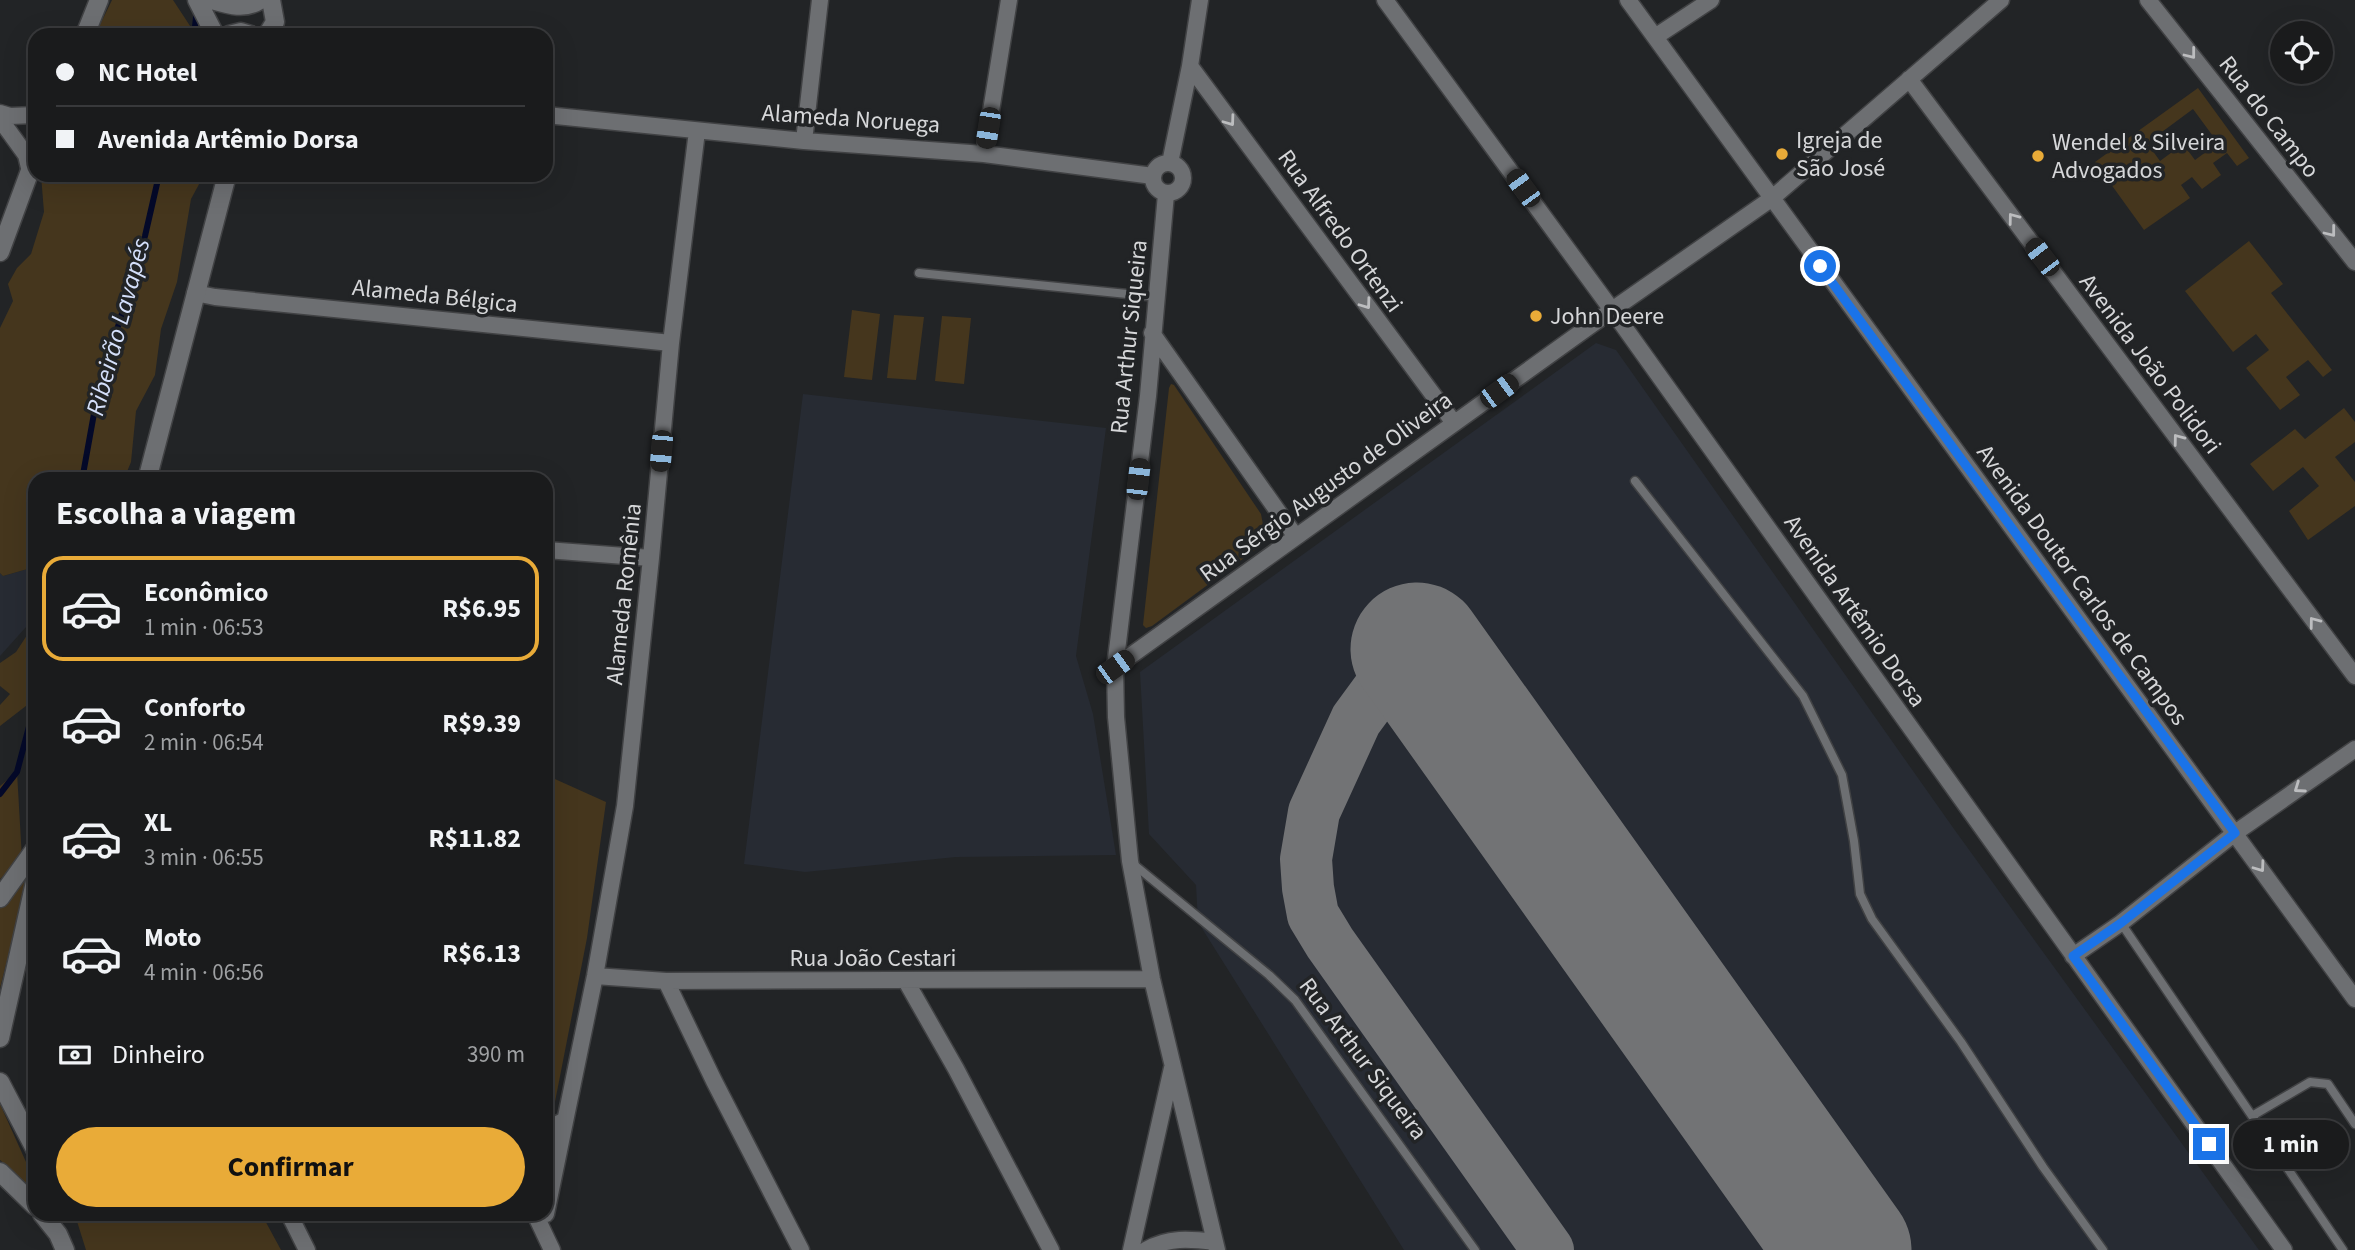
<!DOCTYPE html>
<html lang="pt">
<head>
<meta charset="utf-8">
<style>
  body { margin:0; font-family:"Source Sans 3",sans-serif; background:#232425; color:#f1f3f6; height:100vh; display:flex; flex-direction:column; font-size:26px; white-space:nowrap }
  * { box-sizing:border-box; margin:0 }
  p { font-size:23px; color:#9fa1a3 }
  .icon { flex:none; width:38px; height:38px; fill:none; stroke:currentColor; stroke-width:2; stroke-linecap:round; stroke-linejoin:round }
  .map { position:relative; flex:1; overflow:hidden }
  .drawer { position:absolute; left:28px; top:472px; width:525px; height:749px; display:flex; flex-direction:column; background:#1a1b1c; border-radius:21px; box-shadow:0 7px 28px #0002,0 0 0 2px #38393b }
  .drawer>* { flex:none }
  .top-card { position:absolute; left:28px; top:28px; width:525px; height:154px; border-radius:21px; box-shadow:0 7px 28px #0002,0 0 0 2px #38393b; display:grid; align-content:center; height:154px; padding:0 28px; background:#1a1b1c }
  .tools { position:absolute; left:2270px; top:21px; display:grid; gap:14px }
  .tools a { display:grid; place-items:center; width:63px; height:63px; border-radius:50%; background:#1a1b1c; box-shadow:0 7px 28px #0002,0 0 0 2px #38393b; font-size:35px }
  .end { position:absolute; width:32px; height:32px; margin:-16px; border:9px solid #1a73e8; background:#fff; box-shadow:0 0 0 4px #fff }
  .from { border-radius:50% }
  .bubble { position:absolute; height:49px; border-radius:24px; background:#1a1b1c; box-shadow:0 7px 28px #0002,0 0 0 2px #38393b; font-size:23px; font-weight:700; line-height:49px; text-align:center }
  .car { position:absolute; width:21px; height:42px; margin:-21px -10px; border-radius:9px; box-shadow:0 0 5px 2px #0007; background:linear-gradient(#222 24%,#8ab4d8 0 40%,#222 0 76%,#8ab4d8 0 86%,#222 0) }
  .top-card b { display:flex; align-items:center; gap:24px; height:66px; font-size:26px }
  .top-card b+b { border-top:2px solid #38393b }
  .top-card i { width:18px; height:18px; background:#f1f3f6 }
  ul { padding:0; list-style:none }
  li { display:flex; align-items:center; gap:21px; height:105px; margin:0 14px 10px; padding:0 14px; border:4px solid transparent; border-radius:21px }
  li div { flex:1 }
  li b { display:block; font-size:26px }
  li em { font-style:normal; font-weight:700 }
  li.selected { border-color:#e9ab38 }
  li>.icon { width:63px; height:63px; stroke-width:1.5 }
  h2 { padding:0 28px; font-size:32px; line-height:84px }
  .pay { display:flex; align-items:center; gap:18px; height:77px; padding:0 28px; font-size:26px }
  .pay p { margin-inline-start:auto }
  .primary-button { display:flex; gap:14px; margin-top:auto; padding:14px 28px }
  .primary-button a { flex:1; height:80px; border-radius:42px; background:#e9ab38; color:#111; font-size:28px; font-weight:700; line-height:80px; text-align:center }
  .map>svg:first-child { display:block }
  .built { fill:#272b33 }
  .green { fill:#45361d; fill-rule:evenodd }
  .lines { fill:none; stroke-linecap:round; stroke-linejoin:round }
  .stream { stroke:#040929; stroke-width:6 }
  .taxiway { stroke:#727375; stroke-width:52 }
  .runway { stroke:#727375; stroke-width:133 }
  .lane-casing { stroke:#414244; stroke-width:11 }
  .street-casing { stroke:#414244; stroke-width:19 }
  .secondary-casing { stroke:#414244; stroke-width:21 }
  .lane { stroke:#6d6f72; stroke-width:8 }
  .street { stroke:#6d6f72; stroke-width:16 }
  .secondary { stroke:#6d6f72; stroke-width:18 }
  .oneway { stroke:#bcbdbf }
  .route { stroke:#1a73e8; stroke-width:9 }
  .poi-dot { fill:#e9ab38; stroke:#222426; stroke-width:2.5 }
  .labels { text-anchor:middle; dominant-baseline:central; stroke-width:7; stroke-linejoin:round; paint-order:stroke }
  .street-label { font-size:24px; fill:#d6d7d9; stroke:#222426 }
  .poi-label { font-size:24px; fill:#d6d7d9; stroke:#222426; text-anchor:start }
  .water-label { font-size:26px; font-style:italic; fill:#d4dffa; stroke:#222426 }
</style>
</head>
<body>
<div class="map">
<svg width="2355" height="1250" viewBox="0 0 2355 1250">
  <rect width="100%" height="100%" fill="#222426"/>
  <!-- built -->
  <path class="built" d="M1596 343 1616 350 1954 829 2259 1250H1404L1198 922 1196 885 1149 834 1140 672Z
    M803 394 1106 428 1076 656 1093 714 1116 855 956 857 805 872 744 864Z
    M31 568 35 570V617L0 656V573L3 576Z"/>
  <!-- green -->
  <path class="green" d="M112 0H173L196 35H95Z
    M2198 88 2249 158 2237 166 2227 153 2213 163 2221 175 2202 189 2192 177 2181 185 2190 198 2144 230 2095 162ZM2193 109 2218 143 2195 160 2183 144 2160 161 2147 143Z
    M41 175H204L191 199 177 282 161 329 155 375 136 411 131 462 124 479 35 480V570L31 568 3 576 0 573V328L13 301 8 284 17 268 31 254 44 212Z
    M2249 241 2283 284 2271 293 2332 370 2323 377 2308 360 2286 377 2300 395 2280 410 2246 368 2269 350 2256 334 2233 352 2185 291Z
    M852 310 880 314 872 380 844 377Z
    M894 315 924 317 916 380 887 378Z
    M942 316 971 318 964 384 935 381Z
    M1171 384 1174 385 1261 514 1264 530 1259 547 1152 626 1146 628 1143 625 1169 388Z
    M2344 408 2355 422V442L2335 457 2355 482V506L2308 540 2289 511 2319 486 2303 467 2273 491 2250 464 2295 429 2305 439Z
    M35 623V699L0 726V705L10 694 0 686V663L16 652Z
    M17 772 22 859 0 879V786Z
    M546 775 606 802 587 938 554 1107 546 1117Z
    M31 866 0 988V906Z
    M0 1104 35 1182V1191L0 1160Z
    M75 1215H262L281 1250H86Z"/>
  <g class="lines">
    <!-- stream -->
    <path class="stream" d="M194 35 197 9
      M82 480 97 397 145 236 159 175
      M0 794 17 772 35 704"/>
    <!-- taxiway -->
    <path class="taxiway" d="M1417 649 1378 690 1356 720 1314 812 1306 859 1308 888 1313 915 1330 943 1548 1250"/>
    <!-- runway -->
    <path class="runway" d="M1417 649 1845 1250"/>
    <defs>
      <path id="lane" d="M919 273 1157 297
        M1635 481 1803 696 1842 775 1854 841 1860 894 1872 919 1961 1042 2043 1167 2103 1250
        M1132 863 1269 975 1295 1000 1475 1250
        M2121 923 2343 1250
        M2252 1116 2310 1082 2328 1084 2355 1124"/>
      <path id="street" d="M1385 0 1612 310 2284 1250
        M1628 0 2355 999
        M2148 0 2355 262
        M1655 37 1711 0
        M1190 66 1454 423
        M1909 79 2355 676
        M0 113 10 116 35 115
        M546 115 804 141 984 154 1153 176
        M0 119 26 155 30 172
        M804 141 820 0
        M984 154 1009 0
        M1153 178a15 15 0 1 1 30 0a15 15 0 1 1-30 0Z
        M1170 163 1190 66 1200 0
        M1166 194 1148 396 1115 667 1116 717 1130 861 1152 979 1217 1250
        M195 293 215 297 671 343
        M1152 333 1296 537
        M546 550 651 558
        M1115 667 1612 310 1771 199 2001 0
        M2073 956 2121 923 2235 833 2355 749
        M595 976 666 981 1152 979
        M666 981 714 1081 801 1250
        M906 981 956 1069 1051 1250
        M546 1130 563 1121
        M289 1214 307 1250
        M535 1214 552 1250
        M546 1214 595 976 625 806 651 558 671 343 697 131
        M1131 1250 1172 1068
        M1146 1250C1168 1237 1190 1239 1215 1242"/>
      <path id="secondary" d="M197 0 215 35
        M212 0C229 5 245 10 260 0
        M85 35 99 0
        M229 35 241 32 251 35
        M267 35 275 22 271 0
        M0 252 35 157
        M147 480 227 175
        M0 898 35 849
        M0 1038 35 882
        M0 1082 35 1149
        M0 1172 35 1206
        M42 1214 58 1234 65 1250"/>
    </defs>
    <!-- lane casing -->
    <use href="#lane" class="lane-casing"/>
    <!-- street casing -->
    <use href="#street" class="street-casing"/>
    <!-- secondary casing -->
    <use href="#secondary" class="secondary-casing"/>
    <!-- lane -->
    <use href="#lane" class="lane"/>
    <!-- street -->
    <use href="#street" class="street"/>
    <!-- secondary -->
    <use href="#secondary" class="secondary"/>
  </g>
  <!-- one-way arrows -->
  <defs><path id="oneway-chevron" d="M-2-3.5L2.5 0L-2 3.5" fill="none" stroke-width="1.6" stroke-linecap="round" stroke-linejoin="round" transform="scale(1.75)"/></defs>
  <g class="oneway">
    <use href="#oneway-chevron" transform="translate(2191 54) rotate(52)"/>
    <use href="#oneway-chevron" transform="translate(1230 121) rotate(54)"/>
    <use href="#oneway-chevron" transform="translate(2013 218) rotate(-127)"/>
    <use href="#oneway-chevron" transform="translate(2331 232) rotate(52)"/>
    <use href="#oneway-chevron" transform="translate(1366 304) rotate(54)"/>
    <use href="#oneway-chevron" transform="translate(2178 439) rotate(-127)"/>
    <use href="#oneway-chevron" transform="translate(2314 622) rotate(-127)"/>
    <use href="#oneway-chevron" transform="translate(2299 788) rotate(145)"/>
    <use href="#oneway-chevron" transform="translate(2260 867) rotate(54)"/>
  </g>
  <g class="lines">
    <!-- route -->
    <path class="route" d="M1820 266 2235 833 2121 923 2073 956 2209 1144"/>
  </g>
  <!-- markers -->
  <g class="poi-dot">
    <circle cx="1782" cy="154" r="7"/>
    <circle cx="2038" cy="156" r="7"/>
    <circle cx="1536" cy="316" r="7"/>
  </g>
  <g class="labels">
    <!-- street labels -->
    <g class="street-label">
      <text transform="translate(2269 117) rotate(52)">Rua do Campo</text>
      <text transform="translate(851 119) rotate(4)">Alameda Noruega</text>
      <text transform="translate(1340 231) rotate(54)">Rua Alfredo Ortenzi</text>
      <text transform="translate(435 296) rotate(6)">Alameda Bélgica</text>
      <text transform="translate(1129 337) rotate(-84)">Rua Arthur Siqueira</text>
      <text transform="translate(2150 364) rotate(53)">Avenida João Polidori</text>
      <text transform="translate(1326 487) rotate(-36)">Rua Sérgio Augusto de Oliveira</text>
      <text transform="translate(2082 585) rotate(54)">Avenida Doutor Carlos de Campos</text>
      <text transform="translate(624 594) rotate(-84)">Alameda Romênia</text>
      <text transform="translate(1855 611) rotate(55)">Avenida Artêmio Dorsa</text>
      <text x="873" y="958">Rua João Cestari</text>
      <text transform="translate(1363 1059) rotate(53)">Rua Arthur Siqueira</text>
    </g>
    <!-- poi labels -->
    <g class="poi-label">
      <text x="1796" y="140">Igreja de<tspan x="1796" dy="28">São José</tspan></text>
      <text x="2052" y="142">Wendel &amp; Silveira<tspan x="2052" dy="28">Advogados</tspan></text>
      <text x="1550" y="316">John Deere</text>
    </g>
    <!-- water labels -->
    <g class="water-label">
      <text transform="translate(118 327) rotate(-75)">Ribeirão Lavapés</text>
    </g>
  </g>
</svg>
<div class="tools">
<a><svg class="icon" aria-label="locate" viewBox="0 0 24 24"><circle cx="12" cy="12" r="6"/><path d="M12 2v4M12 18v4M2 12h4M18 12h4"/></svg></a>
</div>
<i class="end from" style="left:1820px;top:266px"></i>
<i class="end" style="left:2209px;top:1144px"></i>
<div class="bubble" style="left:2233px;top:1120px;width:116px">1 min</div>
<i class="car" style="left:988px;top:128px;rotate:189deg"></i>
<i class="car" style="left:1523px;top:188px;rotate:324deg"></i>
<i class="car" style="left:2042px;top:257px;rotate:323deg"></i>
<i class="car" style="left:1499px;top:391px;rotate:54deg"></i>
<i class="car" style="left:661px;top:451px;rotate:185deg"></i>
<i class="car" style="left:1138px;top:479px;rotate:7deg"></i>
<i class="car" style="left:1115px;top:667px;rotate:54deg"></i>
<div class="top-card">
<b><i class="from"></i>NC Hotel</b>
<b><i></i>Avenida Artêmio Dorsa</b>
</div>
<section class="drawer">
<h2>Escolha a viagem</h2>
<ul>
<li class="selected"><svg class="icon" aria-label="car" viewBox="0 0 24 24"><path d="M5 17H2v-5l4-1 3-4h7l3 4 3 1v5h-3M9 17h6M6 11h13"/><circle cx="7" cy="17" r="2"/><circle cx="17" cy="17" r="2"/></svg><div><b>Econômico</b><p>1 min · 06:53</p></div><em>R$6.95</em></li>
<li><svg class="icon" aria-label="car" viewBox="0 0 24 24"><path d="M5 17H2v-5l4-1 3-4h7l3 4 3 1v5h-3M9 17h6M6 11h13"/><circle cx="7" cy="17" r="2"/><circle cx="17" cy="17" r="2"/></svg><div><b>Conforto</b><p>2 min · 06:54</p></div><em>R$9.39</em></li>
<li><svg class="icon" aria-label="car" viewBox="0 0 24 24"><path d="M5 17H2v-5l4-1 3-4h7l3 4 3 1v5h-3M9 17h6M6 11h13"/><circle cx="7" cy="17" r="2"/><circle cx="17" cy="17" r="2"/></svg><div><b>XL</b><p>3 min · 06:55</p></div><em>R$11.82</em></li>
<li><svg class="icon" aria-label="car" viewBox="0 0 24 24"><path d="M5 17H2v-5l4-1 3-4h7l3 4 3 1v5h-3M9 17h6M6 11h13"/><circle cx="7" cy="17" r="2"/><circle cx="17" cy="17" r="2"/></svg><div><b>Moto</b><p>4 min · 06:56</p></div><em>R$6.13</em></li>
</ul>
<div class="pay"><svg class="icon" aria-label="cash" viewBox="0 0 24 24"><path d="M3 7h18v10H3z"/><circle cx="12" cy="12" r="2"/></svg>Dinheiro<p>390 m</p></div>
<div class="primary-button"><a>Confirmar</a></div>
</section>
</div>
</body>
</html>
